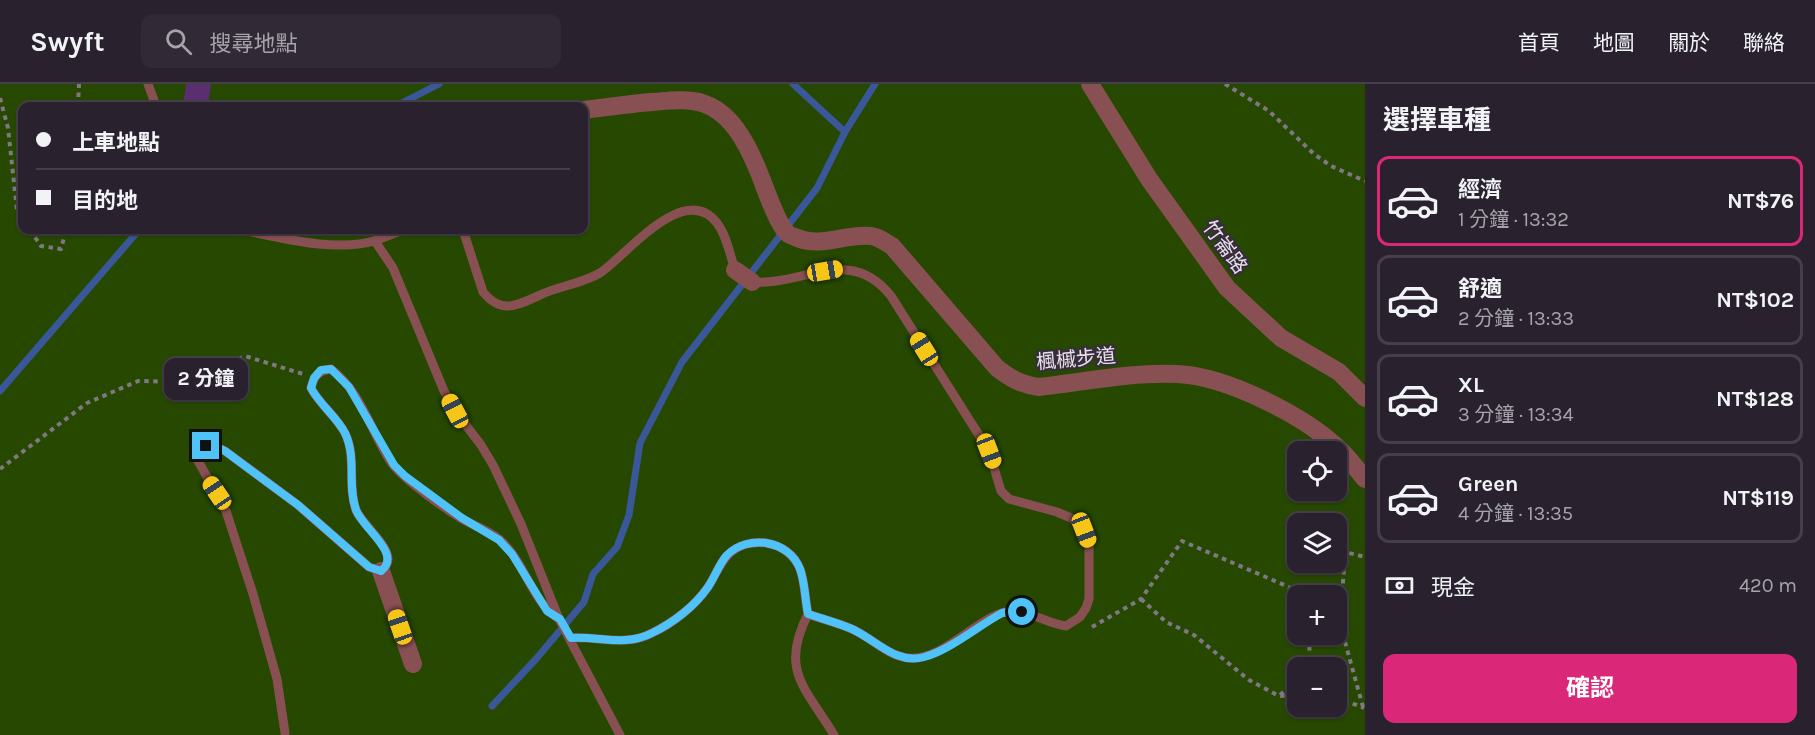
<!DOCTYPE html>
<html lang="zh-TW">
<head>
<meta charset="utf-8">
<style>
  body { margin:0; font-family:Karla,"Noto Sans TC",sans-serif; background:#312a36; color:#f1f3f6; height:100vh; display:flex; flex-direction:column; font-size:22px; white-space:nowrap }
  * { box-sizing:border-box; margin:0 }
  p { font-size:20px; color:#a5a4aa }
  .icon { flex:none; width:33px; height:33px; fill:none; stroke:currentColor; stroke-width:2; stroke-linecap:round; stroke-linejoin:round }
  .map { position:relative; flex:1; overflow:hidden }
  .drawer { display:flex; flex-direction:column; background:#29222e; width:450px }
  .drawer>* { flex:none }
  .banner { position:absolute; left:18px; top:18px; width:570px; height:132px; border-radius:12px; box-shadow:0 2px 4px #0004,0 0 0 2px #453f4a; display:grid; align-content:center; height:132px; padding:0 18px; background:#29222e }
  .fabs { position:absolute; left:1287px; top:357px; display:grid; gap:12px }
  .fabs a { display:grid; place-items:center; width:60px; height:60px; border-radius:12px; background:#29222e; box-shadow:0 2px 4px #0004,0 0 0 2px #453f4a; font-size:30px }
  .end { position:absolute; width:27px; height:27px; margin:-14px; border:8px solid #4fc3f7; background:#111; box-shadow:0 0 0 3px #111 }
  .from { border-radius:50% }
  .bubble { position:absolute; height:42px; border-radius:12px; background:#29222e; box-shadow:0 2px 4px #0004,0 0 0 2px #453f4a; font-size:20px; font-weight:700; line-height:42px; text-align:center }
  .car { position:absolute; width:18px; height:36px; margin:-18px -9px; border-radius:8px; box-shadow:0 0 4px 2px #0007; background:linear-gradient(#f5c518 24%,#345 0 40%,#f5c518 0 76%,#345 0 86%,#f5c518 0) }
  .banner b { display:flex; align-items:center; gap:21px; height:57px; font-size:22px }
  .banner b+b { border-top:2px solid #453f4a }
  .banner i { width:15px; height:15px; background:#f1f3f6 }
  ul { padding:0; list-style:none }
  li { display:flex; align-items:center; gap:18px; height:90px; margin:0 12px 9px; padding:0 6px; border:3px solid #453f4a; border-radius:12px }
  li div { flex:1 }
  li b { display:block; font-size:22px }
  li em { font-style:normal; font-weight:700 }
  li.on { border-color:#db2777 }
  li>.icon { width:54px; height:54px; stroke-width:1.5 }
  h2 { padding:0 18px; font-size:27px; line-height:72px }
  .pay { display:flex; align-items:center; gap:15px; height:66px; padding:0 18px; font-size:22px }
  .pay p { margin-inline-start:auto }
  .action { display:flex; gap:12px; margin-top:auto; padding:12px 18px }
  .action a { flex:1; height:69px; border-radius:12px; background:#db2777; color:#fff; font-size:24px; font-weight:700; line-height:69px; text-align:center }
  header { display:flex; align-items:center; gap:36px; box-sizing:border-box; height:84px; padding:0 30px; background:#29222e; border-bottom:2px solid #453f4a }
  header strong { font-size:28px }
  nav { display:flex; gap:33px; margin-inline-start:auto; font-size:21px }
  .search { width:420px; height:54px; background:#312a36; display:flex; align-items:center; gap:15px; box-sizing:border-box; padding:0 21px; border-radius:12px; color:#a5a4aa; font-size:22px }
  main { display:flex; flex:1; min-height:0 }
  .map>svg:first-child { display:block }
  .green { fill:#264801; fill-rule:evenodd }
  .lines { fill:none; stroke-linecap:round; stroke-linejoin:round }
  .stream { stroke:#3a5799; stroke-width:7 }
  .building { fill:#592f6f }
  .path { stroke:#7f7784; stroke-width:4; stroke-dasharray:4.5 4.5; stroke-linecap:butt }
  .lane { stroke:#895053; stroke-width:9 }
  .street { stroke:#895053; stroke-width:18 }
  .route { stroke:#4fc3f7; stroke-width:8 }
  .labels { text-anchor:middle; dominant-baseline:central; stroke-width:4.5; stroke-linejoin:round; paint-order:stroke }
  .street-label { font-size:20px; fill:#e7e0ea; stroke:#372d3d }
</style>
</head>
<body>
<header>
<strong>Swyft</strong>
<div class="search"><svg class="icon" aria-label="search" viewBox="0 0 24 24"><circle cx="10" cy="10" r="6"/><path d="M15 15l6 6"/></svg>搜尋地點</div>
<nav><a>首頁</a><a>地圖</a><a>關於</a><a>聯絡</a></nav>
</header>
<main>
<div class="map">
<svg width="1365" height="651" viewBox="0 0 1365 651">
  <rect width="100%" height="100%" fill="#372d3d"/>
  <!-- green -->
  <path class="green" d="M0 0H1365V651H0ZM22 22H584V146H22ZM1298 368H1336V406H1298ZM1298 440H1336V478H1298ZM1298 512H1336V550H1298ZM1298 584H1336V622H1298Z"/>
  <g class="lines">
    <!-- stream -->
    <path class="stream" d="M793 0 845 48
      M396 22 439 0
      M0 307 139 146
      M492 622 536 575 584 518 593 490 617 463 629 431 640 359 682 278 817 104 845 48 875 0"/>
  </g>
  <!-- building -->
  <path class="building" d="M186 0H211L208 22H183Z"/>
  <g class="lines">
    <!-- path -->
    <path class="path" d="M1225 0 1269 27 1314 70 1331 82 1365 97
      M0 14 8 44 17 126 22 135
      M78 22 79 0
      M30 146 41 162 61 165 66 146
      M0 385 87 319 138 297 190 298 245 272 303 290
      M1141 515 1166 538 1194 551 1249 596 1279 612 1298 611
      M1092 543 1141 515 1182 457 1289 503 1298 517
      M1336 544 1344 545
      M1306 584 1309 576 1310 550
      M1280 611 1298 596
      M1336 613 1364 624
      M1363 623 1345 558 1343 498 1345 468 1365 473"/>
    <!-- lane -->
    <path class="lane" d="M148 0 156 22
      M242 146C282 154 337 169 377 156 386 153 395 149 403 146
      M463 146 483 208C502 231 517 221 540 211 559 202 581 200 600 189 626 172 684 96 717 139 727 152 730 171 735 186
      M375 157 393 184 444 307 455 327 481 361 493 381 521 440 559 535 620 651
      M808 530C779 587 806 604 834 651
      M571 554C599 552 626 563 652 549 673 539 695 522 708 503 715 493 719 480 728 471 748 450 789 456 800 485 805 498 805 516 808 530 824 536 841 539 856 547 874 556 888 572 909 574 946 577 982 527 1013 527 1031 527 1048 540 1066 542L1080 533 1086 524 1089 515V457L1085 446 1071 434 1057 428 1009 415 1001 407 989 367 891 212C850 160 804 202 752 198
      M285 649 277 595 253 510 226 427 197 375C202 359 212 360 225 367L298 421 369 483 381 487C404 470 363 444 356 426 347 401 357 374 345 349 336 332 320 321 311 304 314 292 318 287 331 285 363 309 371 350 393 381 406 397 444 424 462 435 474 442 488 446 499 455 525 477 530 516 559 535"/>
    <!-- street -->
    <path class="street" d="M1090 0 1149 95 1227 204 1281 254 1339 288 1365 314
      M584 26C606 23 629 20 652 18 665 17 679 15 693 17 730 22 748 61 760 91 765 104 778 141 787 149 789 151 792 152 795 153 821 165 845 149 871 152 879 153 885 158 892 162L997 284C1011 295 1022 301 1039 303 1083 298 1132 288 1177 290 1226 292 1306 332 1341 367 1350 375 1357 386 1365 395
      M735 186 752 198
      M381 487 413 580"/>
  </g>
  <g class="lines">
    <!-- route -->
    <path class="route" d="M206 362H215L225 367 298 421 369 483 381 487C403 470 363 445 356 426 347 401 357 374 345 349 336 332 320 321 311 304L314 294 321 286 331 285 349 303 394 381 405 392 462 434 499 456 512 470 547 527 560 535 571 554C599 552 625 563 652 549 673 539 695 522 708 503 715 493 719 480 727 471 748 450 789 456 800 485 805 498 805 516 808 530 823 535 838 539 852 545 876 556 896 581 924 573 950 566 978 542 1002 529L1012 527 1022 528"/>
  </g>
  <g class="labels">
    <!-- street labels -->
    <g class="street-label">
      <text transform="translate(1225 163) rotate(54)">竹崙路</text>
      <text transform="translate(1076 275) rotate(-5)">楓槭步道</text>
    </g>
  </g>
</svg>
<div class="fabs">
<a><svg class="icon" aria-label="locate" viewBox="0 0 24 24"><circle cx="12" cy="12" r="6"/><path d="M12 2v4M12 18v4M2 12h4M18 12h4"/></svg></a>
<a><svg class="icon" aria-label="layers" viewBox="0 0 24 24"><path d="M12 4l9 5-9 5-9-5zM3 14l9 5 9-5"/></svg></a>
<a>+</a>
<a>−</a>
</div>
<i class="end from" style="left:1022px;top:528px"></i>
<i class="end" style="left:206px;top:362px"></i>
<div class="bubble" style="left:164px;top:274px;width:84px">2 分鐘</div>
<i class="car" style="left:825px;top:187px;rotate:80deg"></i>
<i class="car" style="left:924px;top:265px;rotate:328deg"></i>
<i class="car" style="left:455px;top:327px;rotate:332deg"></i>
<i class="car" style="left:989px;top:367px;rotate:159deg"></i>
<i class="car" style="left:217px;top:409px;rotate:326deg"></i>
<i class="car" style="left:1084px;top:446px;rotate:159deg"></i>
<i class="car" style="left:400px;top:543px;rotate:341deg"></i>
<div class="banner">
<b><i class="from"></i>上車地點</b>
<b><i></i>目的地</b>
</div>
</div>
<section class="drawer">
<h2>選擇車種</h2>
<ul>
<li class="on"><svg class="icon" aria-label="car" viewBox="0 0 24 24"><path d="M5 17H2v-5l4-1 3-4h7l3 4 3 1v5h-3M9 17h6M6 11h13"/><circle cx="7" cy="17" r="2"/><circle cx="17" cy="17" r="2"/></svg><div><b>經濟</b><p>1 分鐘 · 13:32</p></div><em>NT$76</em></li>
<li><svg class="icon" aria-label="car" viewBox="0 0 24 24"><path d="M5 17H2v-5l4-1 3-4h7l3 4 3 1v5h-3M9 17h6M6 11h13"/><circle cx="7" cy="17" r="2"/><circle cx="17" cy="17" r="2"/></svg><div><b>舒適</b><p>2 分鐘 · 13:33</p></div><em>NT$102</em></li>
<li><svg class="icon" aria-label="car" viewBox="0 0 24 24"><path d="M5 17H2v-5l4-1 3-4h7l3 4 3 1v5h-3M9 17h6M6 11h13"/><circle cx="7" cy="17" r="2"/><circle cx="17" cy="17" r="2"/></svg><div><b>XL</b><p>3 分鐘 · 13:34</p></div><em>NT$128</em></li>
<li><svg class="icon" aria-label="car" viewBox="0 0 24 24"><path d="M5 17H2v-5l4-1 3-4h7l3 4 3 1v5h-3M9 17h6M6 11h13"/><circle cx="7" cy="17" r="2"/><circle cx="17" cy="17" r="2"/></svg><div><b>Green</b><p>4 分鐘 · 13:35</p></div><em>NT$119</em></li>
</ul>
<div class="pay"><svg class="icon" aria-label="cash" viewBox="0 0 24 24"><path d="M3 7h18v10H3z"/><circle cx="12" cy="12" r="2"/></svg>現金<p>420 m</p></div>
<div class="action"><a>確認</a></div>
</section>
</main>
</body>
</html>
